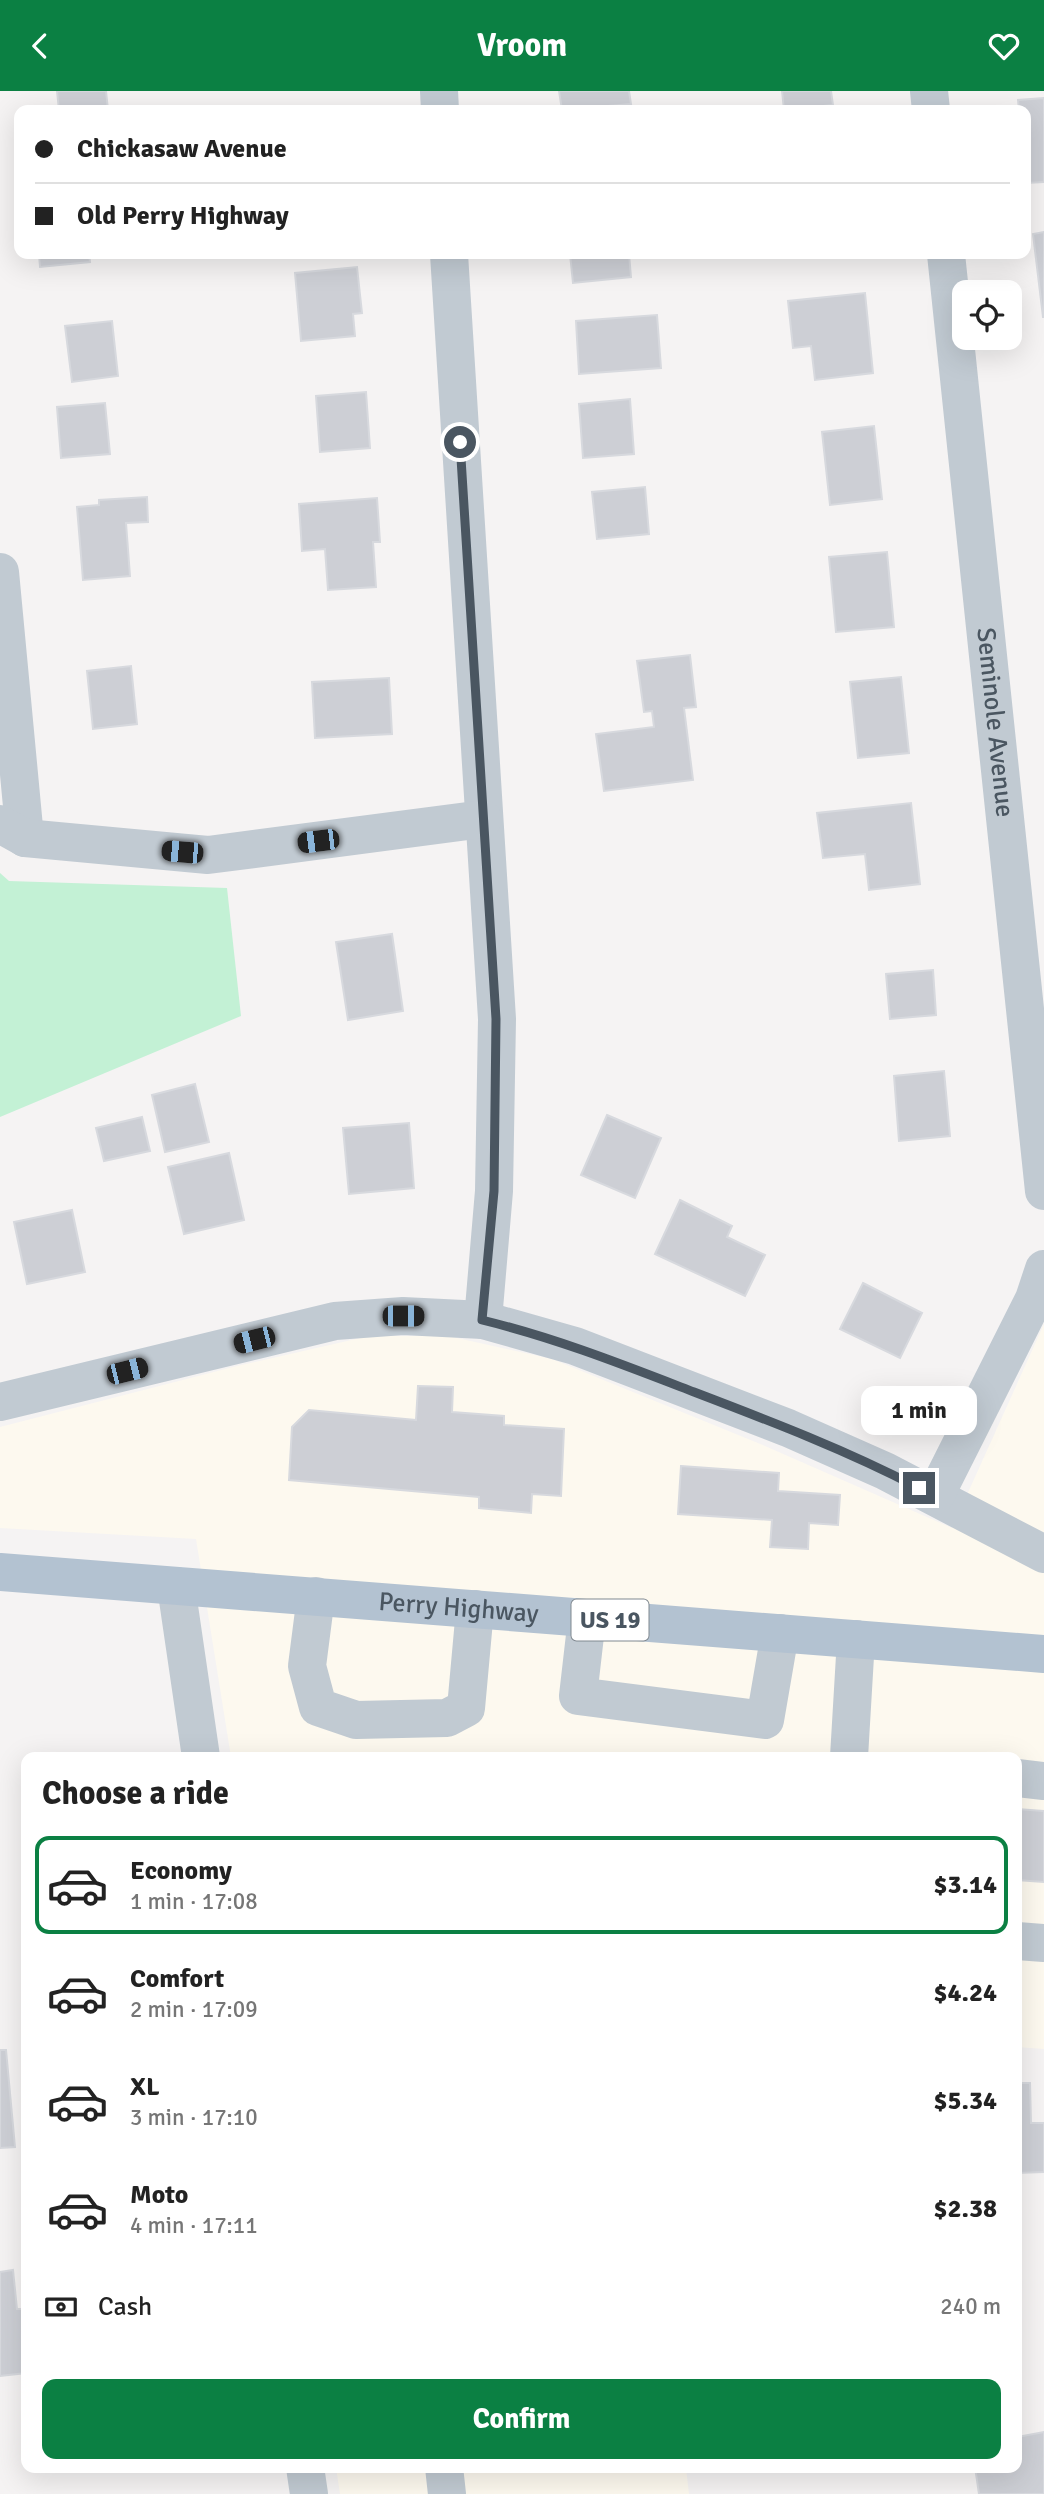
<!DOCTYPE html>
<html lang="en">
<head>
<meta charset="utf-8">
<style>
  body { margin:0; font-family:Signika,sans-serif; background:#f2f2f2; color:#222; height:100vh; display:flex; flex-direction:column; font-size:26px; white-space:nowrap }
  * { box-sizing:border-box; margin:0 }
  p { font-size:23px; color:#767676 }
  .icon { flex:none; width:38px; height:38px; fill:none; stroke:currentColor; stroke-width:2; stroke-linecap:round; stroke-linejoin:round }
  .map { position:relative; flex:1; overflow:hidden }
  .details { position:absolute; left:21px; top:1661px; width:1001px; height:721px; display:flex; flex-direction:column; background:#fff; border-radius:14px; box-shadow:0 7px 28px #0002 }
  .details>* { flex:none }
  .top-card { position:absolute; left:14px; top:14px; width:1017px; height:154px; border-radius:14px; box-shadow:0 7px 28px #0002; display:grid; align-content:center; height:154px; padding:0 21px; background:#fff }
  .tools { position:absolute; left:952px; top:189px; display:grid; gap:14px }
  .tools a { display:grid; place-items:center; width:70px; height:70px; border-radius:14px; background:#fff; box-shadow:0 7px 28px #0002; font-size:35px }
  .end { position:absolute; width:32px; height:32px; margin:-16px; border:9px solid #4a5661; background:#fff; box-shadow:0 0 0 4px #fff }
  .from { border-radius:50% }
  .bubble { position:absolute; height:49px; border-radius:14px; background:#fff; box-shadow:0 7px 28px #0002; font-size:23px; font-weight:700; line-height:49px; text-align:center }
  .car { position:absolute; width:21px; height:42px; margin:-21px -10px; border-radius:9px; box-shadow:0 0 5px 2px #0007; background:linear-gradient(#222 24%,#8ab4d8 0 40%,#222 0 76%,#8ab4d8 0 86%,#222 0) }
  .top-card b { display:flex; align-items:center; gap:24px; height:66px; font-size:26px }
  .top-card b+b { border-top:2px solid #e0e0e0 }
  .top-card i { width:18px; height:18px; background:#222 }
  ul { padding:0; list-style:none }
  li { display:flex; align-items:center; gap:21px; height:98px; margin:0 14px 10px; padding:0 7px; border:4px solid transparent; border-radius:14px }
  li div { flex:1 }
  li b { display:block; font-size:26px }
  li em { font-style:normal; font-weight:700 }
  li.active { border-color:#0b8043 }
  li>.icon { width:63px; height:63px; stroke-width:1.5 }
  h2 { padding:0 21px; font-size:32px; line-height:84px }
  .pay { display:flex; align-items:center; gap:18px; height:77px; padding:0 21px; font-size:26px }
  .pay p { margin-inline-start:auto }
  .primary-button { display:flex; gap:14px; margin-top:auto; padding:14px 21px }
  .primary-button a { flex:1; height:80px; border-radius:14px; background:#0b8043; color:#fff; font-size:28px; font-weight:700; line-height:80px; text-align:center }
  header { display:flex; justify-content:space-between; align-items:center; height:91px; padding:0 21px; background:#0b8043; color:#fff; font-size:32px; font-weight:700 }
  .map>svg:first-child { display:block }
  .commercial { fill:#fdf9ef }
  .green { fill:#c3f1d5 }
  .building { fill:#cdcfd5; stroke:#d7d9de; stroke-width:2 }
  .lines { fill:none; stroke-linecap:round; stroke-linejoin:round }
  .minor { stroke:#c1cad2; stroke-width:38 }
  .major { stroke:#b3c2d1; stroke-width:38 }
  .route { stroke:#4a5661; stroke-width:9 }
  .labels { text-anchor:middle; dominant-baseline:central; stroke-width:5; stroke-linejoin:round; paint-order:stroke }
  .shield { fill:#fff; stroke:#808990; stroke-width:2 }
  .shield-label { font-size:24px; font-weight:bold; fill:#4a5661 }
  .street-label { font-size:26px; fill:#4a5661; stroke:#fff }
</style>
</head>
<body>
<header><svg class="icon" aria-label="back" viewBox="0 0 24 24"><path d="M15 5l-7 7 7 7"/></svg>Vroom<svg class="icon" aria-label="heart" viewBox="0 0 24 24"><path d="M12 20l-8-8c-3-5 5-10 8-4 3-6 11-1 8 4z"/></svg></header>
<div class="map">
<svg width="1044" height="2403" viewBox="0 0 1044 2403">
  <rect width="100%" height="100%" fill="#f5f3f3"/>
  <!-- commercial -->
  <path class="commercial" d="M1044 1233V1958L1017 1956V1666H231L196 1448 0 1437V1336L237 1275 369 1245H448L552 1268 765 1355 952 1437Z
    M336 2377H686L689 2403H340Z"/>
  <!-- green -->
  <path class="green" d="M0 782 9 790 227 797 241 925 0 1026Z"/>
  <!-- building -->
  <path class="building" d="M57 0H106L108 19H59Z
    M559 0H629L631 13 562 19Z
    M782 0H831L833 14 784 19Z
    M1044 7V91L1027 92 1026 19H1019L1018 9Z
    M1044 141V226H1043L1033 143Z
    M39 163H89L90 171 40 176Z
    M570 163H629L631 186 573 192Z
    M357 176 362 222 353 223 355 245 301 250 295 182Z
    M865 202 873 282 815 289 811 255 793 257 788 210Z
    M657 224 661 277 579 283 576 230Z
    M112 230 118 285 72 291 65 235Z
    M366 301 370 357 320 361 316 305Z
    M630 308 634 363 583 367 579 313Z
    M105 312 110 363 61 367 57 316Z
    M874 335 882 408 830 414 822 341Z
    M645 396 649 443 597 448 592 401Z
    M147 406 148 431 126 432 130 485 83 489 77 416 99 414V409Z
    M377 407 380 451H373L376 496 328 499 325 458 302 460 299 413Z
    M887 461 894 536 836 541 829 466Z
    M690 564 696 616 684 617 693 689 604 700 596 643 654 636 652 620 644 621 637 570Z
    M131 575 137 633 93 638 87 580Z
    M901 586 909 662 858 667 850 591Z
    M389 587 392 643 315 647 312 591Z
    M911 712 920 793 869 799 865 763 823 767 817 722Z
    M392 843 403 920 348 929 336 851Z
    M933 879 936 924 890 928 886 883Z
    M944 980 950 1045 899 1050 894 985Z
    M195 993 209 1051 165 1061 152 1004Z
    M607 1024 661 1047 635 1107 581 1084Z
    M142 1026 150 1060 104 1070 96 1037Z
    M409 1032 414 1097 349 1103 343 1037Z
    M229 1062 244 1129 184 1143 168 1076Z
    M680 1109 732 1135 727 1146 765 1164 745 1205 655 1163Z
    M72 1119 85 1181 27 1193 14 1131Z
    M863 1192 922 1222 900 1267 840 1238Z
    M418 1295 453 1296 452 1321 504 1325V1334L564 1338 561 1405 532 1403 531 1422 479 1417V1406L289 1389 292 1336 309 1319 416 1329Z
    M681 1375 779 1382 778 1400 840 1404 838 1434 809 1432 808 1458 770 1456 772 1429 678 1423Z
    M1017 1718 1044 1720V1791L1017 1789Z
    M0 1959H6L15 2056 0 2057Z
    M1017 1992H1030L1031 2032H1044V2081L1017 2082Z
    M13 2179 17 2218H26V2282L0 2285V2181Z
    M1044 2341V2403H979L975 2376H1017V2346Z"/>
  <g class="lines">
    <!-- minor -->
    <g class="minor">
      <path d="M439 0 440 19"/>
      <path d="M929 0 931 19"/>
      <path d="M449 163 497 928 494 1100 483 1229"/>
      <path id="s1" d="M946 163 1044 1100"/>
      <path d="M0 481 25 747"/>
      <path d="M0 733 25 747 208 764 483 728"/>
      <path d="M0 1311 335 1230 403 1225 483 1229 575 1255 788 1337 885 1380 1044 1463"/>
      <path d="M935 1405 1034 1208 1044 1178"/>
      <path d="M176 1495 201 1666"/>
      <path d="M316 1505 307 1575 318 1616 356 1629 447 1627 466 1617 475 1518"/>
      <path d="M587 1527 578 1605 765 1629 780 1542"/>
      <path d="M849 1666 856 1548"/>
      <path d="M1017 1687 1044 1690"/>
      <path d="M1017 1850 1044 1852"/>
      <path d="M305 2376 309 2403"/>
      <path d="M444 2376 447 2403"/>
    </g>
    <!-- major -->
    <path class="major" id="s2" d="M0 1481 1044 1563"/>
  </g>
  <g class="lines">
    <!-- route -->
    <path class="route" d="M460 351 496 928 494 1100 482 1229C556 1247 624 1274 694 1301 770 1330 846 1359 919 1397"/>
  </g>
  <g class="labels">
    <!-- shield labels -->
    <rect class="shield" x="571.5" y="1508.5" width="77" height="41" rx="5"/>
    <g class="shield-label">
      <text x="610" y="1529">US 19</text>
    </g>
    <!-- street labels -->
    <g class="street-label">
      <text stroke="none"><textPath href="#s1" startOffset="471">Seminole Avenue</textPath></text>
      <text stroke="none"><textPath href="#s2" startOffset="460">Perry Highway</textPath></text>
    </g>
  </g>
</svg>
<div class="tools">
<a><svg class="icon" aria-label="locate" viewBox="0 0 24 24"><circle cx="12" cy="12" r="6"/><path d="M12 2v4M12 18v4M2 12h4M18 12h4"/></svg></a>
</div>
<i class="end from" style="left:460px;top:351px"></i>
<i class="end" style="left:919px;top:1397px"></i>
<div class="bubble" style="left:861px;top:1295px;width:116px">1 min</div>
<i class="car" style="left:318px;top:750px;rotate:263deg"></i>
<i class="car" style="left:182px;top:761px;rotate:275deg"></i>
<i class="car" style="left:403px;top:1225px;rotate:90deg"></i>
<i class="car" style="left:254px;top:1249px;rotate:256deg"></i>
<i class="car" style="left:127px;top:1280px;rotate:76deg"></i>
<div class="top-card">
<b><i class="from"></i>Chickasaw Avenue</b>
<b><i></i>Old Perry Highway</b>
</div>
<section class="details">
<h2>Choose a ride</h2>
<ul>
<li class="active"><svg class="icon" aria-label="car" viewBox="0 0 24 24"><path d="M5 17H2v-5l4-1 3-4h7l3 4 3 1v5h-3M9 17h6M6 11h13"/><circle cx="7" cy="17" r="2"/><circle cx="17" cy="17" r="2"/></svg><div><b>Economy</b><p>1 min · 17:08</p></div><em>$3.14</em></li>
<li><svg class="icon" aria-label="car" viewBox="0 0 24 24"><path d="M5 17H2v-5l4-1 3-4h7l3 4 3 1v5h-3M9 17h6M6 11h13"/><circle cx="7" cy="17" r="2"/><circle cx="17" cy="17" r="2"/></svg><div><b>Comfort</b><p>2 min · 17:09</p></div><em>$4.24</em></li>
<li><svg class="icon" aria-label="car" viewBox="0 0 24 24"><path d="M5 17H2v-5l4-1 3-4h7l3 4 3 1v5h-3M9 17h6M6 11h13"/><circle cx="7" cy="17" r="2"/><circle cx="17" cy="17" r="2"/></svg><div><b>XL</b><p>3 min · 17:10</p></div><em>$5.34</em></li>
<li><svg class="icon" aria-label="car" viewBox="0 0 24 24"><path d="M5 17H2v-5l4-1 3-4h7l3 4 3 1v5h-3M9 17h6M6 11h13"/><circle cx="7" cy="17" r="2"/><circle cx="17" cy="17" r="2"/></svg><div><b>Moto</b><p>4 min · 17:11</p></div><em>$2.38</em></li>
</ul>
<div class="pay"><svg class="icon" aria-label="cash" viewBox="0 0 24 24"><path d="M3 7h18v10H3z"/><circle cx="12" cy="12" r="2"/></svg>Cash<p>240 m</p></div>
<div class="primary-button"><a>Confirm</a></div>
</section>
</div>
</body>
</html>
